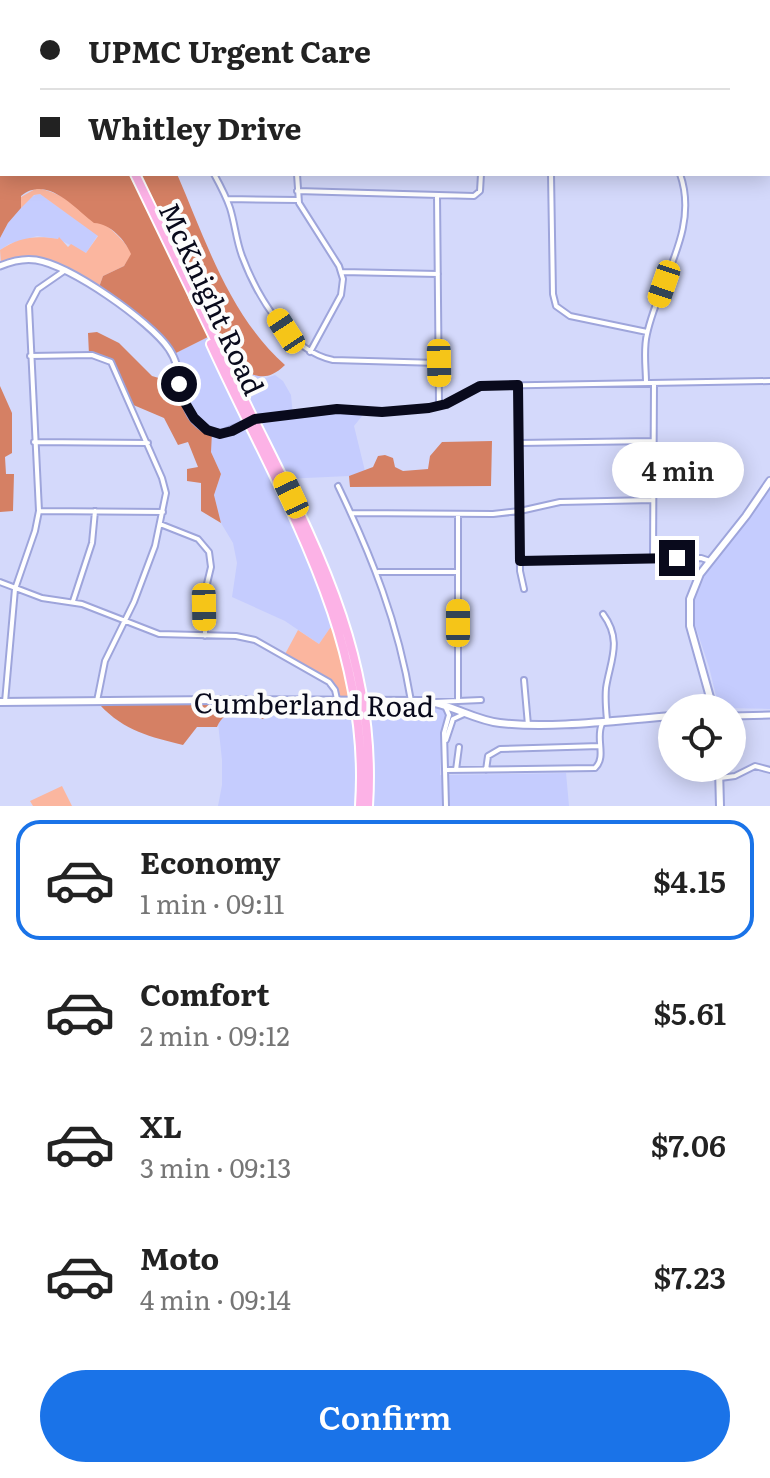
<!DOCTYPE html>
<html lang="en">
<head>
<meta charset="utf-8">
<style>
  body { margin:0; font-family:Literata,serif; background:#f6f6f6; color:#222; height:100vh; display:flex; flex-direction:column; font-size:30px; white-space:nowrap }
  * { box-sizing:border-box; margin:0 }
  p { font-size:26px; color:#767676 }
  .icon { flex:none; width:44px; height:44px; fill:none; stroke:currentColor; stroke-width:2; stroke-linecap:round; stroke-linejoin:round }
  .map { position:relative; height:806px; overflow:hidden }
  .panel { display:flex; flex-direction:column; background:#fff; flex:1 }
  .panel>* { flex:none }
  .top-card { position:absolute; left:0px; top:0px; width:770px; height:176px; box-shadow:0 4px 20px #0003; display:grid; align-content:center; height:176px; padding:0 40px; background:#fff }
  .fabs { position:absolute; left:658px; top:694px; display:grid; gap:16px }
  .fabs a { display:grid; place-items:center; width:88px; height:88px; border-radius:50%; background:#fff; box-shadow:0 4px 20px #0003; font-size:40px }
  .end { position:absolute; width:36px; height:36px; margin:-18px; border:10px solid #090a1c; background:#fff; box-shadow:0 0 0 4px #fff }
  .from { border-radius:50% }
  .bubble { position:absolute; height:56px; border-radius:28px; background:#fff; box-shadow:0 4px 20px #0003; font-size:26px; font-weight:600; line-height:56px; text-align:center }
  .car { position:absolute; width:24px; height:48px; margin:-24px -12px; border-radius:10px; box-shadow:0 0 6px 2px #0007; background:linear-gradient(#f5c518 24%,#345 0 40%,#f5c518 0 76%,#345 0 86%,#f5c518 0) }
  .top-card b { display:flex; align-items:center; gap:28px; height:76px; font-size:30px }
  .top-card b+b { border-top:2px solid #e0e0e0 }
  .top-card i { width:20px; height:20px; background:#222 }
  ul { padding:14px 0 0; list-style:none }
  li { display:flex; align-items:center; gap:24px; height:120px; margin:0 16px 12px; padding:0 24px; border:4px solid transparent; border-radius:24px }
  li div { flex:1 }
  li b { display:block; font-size:30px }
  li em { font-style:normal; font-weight:600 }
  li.selected { border-color:#1a73e8 }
  li>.icon { width:72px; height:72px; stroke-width:1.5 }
  .button { display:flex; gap:16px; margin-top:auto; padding:16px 40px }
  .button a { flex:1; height:92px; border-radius:48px; background:#1a73e8; color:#fff; font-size:32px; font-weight:600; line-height:92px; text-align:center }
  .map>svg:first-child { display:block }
  .built { fill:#c5ccfe }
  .green { fill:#fbb69f }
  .forest { fill:#d58064 }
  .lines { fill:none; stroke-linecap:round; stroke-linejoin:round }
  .minor-casing { stroke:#9ea5db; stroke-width:8 }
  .tertiary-casing { stroke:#9ea5db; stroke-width:9 }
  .secondary-casing { stroke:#9ea5db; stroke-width:10 }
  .trunk-casing { stroke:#fff; stroke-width:12 }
  .minor { stroke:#fff; stroke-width:4 }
  .tertiary { stroke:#fff; stroke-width:5 }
  .secondary { stroke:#fff; stroke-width:6 }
  .trunk { stroke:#fcb2e6; stroke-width:8 }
  .route { stroke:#090a1c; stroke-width:10 }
  .labels { text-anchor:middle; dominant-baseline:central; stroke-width:8; stroke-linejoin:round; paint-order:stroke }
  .street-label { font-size:28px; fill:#090a1c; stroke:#fcfcfc }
</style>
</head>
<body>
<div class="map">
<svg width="770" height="806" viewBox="0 0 770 806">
  <rect width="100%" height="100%" fill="#d4d9fb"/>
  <!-- built -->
  <path class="built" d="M40 194 98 235 86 253 58 239 37 236 9 244 0 250V238L8 223 25 202 35 195Z
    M208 337 247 420 231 428 215 431 220 434 248 423 339 626 330 628 319 644 285 621 232 597 237 563 233 543 221 523 214 495 221 474 211 452 210 437 207 430 188 411 172 355Z
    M230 371H241L266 378 275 375 283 381 291 395 293 415 343 409 366 411 354 426 365 471 349 476 284 479Z
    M770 488V709L724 708 718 704 709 667 695 625V599L706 573Z
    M264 704 344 709 350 712 356 754 354 806H218L222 785V760L218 723 229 713 248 714 266 707Z
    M404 706 432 707 446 711 441 739 440 775 566 773 569 806H373L370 713 378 707Z"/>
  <!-- green -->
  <path class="green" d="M37 188C64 192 120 229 132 254L124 266 103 276 98 290 35 259 1 265 0 250C19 237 36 235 58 239L59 237 68 247 71 244 86 253 98 236 40 194 34 195 21 208V197Z
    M339 626 356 701H337L331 684 284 656 298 630 319 644 330 628Z
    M62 786 72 806H33L30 801Z"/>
  <!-- forest -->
  <path class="forest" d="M0 0 45 2H2V174H130L208 337 172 355 141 321 98 290 103 276 124 266 131 254C125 240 111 224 94 223 73 207 47 175 21 196V208L8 223 0 238Z
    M135 174H177C206 241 229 315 285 365 263 386 256 371 230 371Z
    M97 332 119 343 152 376 179 384C184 404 193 421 212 432L211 452 221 474 214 495 221 523 201 511V483L187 481V469L198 467 188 442 178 445 164 418 131 404 111 362 89 355 88 333Z
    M0 386 12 413V453L5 457 6 474H14L13 511 0 512Z
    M492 441 491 486 350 487 349 476 373 467 378 456 385 455 393 458 395 467 403 471 428 469 430 456 442 442Z
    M260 700 268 711V716L263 719C245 713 226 706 217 727H197L183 745C151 737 124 731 100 705Z"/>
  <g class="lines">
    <defs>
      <path id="minor" d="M273 0V2
        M597 0V2
        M647 0 651 2
        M127 2 128 0
        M508 2 509 0
        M0 6 2 8
        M214 174C220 185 226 196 230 208 235 224 236 240 242 256 257 296 289 351 333 360L439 363
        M297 174 299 203 339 266 343 279 341 295 310 352
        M551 174 553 294 556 306 570 316 647 332
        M297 191 474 196 480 191 481 174
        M437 195 439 405
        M227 199 298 200
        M342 272 438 274
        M30 356 92 355 111 362 162 478 166 493 155 546 134 602 105 661 97 701
        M646 383C646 367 643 350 647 334 658 281 700 230 680 174
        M518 385 520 571 524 589
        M255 419 343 409 382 412 429 408 446 404 480 386 770 381
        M34 442 148 443
        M519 443 653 441
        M338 486C372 557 398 622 411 701
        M39 511 163 512
        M351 513 493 514 520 511 560 502 653 500
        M458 514V700
        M160 524 198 539 209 552 211 567 205 592V636
        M653 558 654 383
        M520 561 701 558 710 561
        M378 572H458
        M0 582 42 598 82 604 159 634 236 636 255 640 329 682 335 690 337 699
        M73 601 92 543 95 511
        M603 614C623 641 610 661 606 688 605 699 606 710 607 720
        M524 680 528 725
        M5 702 15 589 35 531 39 511 29 306 38 289 64 271
        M435 702 481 700
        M445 706 449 715 444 733 446 806
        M446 740 453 719 464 714
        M446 770 595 768C607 757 595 738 602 724
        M456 770 459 747
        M486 770 488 756 500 749 600 746
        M720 778 735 776 755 766 770 770"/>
      <path id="tertiary" d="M0 266C12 261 24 258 36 260 70 265 150 321 169 349 189 378 172 423 220 434L248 423
        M732 716 770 715"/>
      <path id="secondary" d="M0 702 216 700 423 701C450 703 473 720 500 723 553 729 618 720 672 716
        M713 708 690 626V599L700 574 746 516 770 481
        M719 768 720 806"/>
      <path id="trunk" d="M3 0 7 2
        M50 0 51 2
        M80 2 81 0
        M135 174C173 253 211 331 249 410 313 540 378 655 368 806
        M211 344C279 494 372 635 360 806"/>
    </defs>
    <!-- minor casing -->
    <use href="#minor" class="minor-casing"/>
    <!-- tertiary casing -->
    <use href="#tertiary" class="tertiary-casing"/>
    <!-- secondary casing -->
    <use href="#secondary" class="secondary-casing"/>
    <!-- trunk casing -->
    <use href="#trunk" class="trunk-casing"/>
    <!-- minor -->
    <use href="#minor" class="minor"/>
    <!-- tertiary -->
    <use href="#tertiary" class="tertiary"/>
    <!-- secondary -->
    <use href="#secondary" class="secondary"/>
    <!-- trunk -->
    <use href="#trunk" class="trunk"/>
  </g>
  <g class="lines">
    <!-- route -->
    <path class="route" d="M179 384 184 401 194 418 207 430 220 434 232 431 255 419 337 409 382 412 429 408 446 404 480 386 518 385 520 561 677 558"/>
  </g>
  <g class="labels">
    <!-- street labels -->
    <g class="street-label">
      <text transform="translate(213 298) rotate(65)">McKnight Road</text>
      <text transform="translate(314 703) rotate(1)">Cumberland Road</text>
    </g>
  </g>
</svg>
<div class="fabs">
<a><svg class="icon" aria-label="locate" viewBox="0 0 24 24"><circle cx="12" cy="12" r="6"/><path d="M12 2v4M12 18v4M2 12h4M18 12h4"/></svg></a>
</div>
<i class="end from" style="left:179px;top:384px"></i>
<i class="end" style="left:677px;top:558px"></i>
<div class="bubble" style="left:612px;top:442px;width:132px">4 min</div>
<i class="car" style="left:664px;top:284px;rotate:199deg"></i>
<i class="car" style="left:286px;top:331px;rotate:327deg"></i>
<i class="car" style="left:439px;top:363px;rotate:179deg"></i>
<i class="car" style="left:291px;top:495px;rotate:335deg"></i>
<i class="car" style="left:204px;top:607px;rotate:179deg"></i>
<i class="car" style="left:458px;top:623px;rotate:0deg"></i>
<div class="top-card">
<b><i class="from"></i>UPMC Urgent Care</b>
<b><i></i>Whitley Drive</b>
</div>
</div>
<section class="panel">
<ul>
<li class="selected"><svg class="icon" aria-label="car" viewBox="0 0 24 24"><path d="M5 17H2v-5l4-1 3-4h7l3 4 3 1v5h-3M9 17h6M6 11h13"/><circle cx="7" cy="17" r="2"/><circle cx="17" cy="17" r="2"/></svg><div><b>Economy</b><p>1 min · 09:11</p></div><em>$4.15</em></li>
<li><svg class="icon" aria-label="car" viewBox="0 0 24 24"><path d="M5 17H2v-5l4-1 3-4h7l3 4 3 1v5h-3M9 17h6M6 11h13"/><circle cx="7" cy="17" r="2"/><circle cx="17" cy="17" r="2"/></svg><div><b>Comfort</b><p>2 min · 09:12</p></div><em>$5.61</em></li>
<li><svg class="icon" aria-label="car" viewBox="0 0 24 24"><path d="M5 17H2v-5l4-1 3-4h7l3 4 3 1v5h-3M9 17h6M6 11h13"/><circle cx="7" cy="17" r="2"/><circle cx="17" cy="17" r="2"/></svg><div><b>XL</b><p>3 min · 09:13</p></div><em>$7.06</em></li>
<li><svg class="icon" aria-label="car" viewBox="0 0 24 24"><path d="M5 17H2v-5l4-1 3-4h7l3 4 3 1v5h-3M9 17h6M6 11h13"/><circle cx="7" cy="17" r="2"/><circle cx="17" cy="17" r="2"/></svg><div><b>Moto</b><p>4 min · 09:14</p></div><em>$7.23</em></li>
</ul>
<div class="button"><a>Confirm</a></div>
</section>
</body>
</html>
